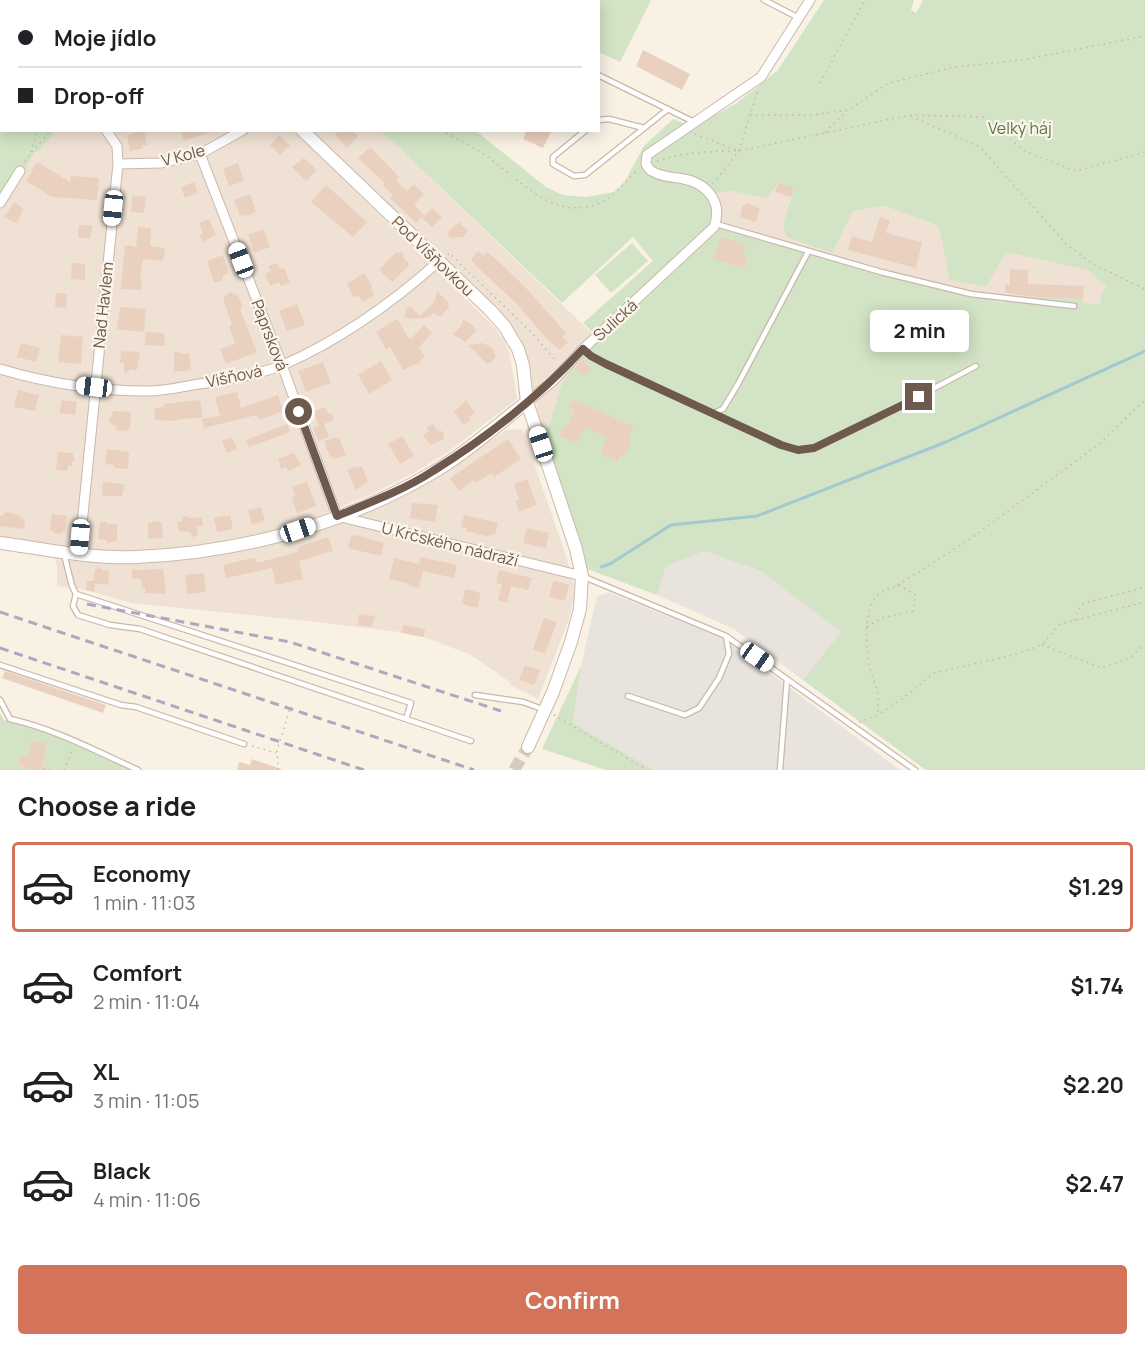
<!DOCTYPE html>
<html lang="en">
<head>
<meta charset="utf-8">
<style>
  body { margin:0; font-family:Manrope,sans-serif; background:#f6f6f6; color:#202124; height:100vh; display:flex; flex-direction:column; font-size:22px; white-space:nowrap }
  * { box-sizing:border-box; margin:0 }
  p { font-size:20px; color:#757577 }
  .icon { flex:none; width:33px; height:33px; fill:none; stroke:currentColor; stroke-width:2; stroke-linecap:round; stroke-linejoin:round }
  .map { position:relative; height:770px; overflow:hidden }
  .side { display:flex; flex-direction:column; background:#fff; flex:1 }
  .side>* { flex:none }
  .hud { position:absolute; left:0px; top:0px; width:600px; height:132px; box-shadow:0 3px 15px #0003; display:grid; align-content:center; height:132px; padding:0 18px; background:#fff }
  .end { position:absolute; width:27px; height:27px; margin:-14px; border:8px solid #6e594d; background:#fff; box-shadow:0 0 0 3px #fff }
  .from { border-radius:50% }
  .bubble { position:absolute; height:42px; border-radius:6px; background:#fff; box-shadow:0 3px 15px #0003; font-size:20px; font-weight:700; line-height:42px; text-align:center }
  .car { position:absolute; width:18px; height:36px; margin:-18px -9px; border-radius:8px; box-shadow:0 0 4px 2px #0007; background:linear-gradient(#fff 24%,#345 0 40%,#fff 0 76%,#345 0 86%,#fff 0) }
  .hud b { display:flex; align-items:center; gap:21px; height:57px; font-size:22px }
  .hud b+b { border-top:2px solid #e0e0e0 }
  .hud i { width:15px; height:15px; background:#202124 }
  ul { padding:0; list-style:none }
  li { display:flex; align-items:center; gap:18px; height:90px; margin:0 12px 9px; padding:0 6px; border:3px solid transparent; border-radius:6px }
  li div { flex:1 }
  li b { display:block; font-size:22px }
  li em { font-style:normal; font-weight:700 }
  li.active { border-color:#d37359 }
  li>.icon { width:54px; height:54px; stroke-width:1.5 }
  h2 { padding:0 18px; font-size:27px; line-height:72px }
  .primary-button { display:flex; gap:12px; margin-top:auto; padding:12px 18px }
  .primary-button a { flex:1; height:69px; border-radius:6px; background:#d37359; color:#fff; font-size:24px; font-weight:700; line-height:69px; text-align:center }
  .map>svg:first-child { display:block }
  .residential { fill:#efe2d4 }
  .industrial { fill:#e9e3de }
  .green { fill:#d2e4c5; fill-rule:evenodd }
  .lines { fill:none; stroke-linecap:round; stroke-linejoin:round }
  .stream { stroke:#a3c9d0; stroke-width:3 }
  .building { fill:#ead0bf }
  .secondary-tunnel { stroke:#d6cbbe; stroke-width:12; stroke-dasharray:12 6; stroke-linecap:butt }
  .lane-casing { stroke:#c8b8ac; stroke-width:7 }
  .street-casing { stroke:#c8b8ac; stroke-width:11 }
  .secondary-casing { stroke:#cbb9ab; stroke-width:14 }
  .path { stroke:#cfb4a3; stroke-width:1.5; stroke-dasharray:1.5 4.5; stroke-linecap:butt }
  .lane { stroke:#fff; stroke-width:4.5 }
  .street { stroke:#fff; stroke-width:9 }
  .secondary { stroke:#fff; stroke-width:12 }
  .rail { stroke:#b3a5c0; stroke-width:3; stroke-dasharray:9 6; stroke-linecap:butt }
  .route { stroke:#6e594d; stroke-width:8 }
  .labels { text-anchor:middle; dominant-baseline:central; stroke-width:4.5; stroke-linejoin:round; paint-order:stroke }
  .park-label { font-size:16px; fill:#57784a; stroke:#fcf5ea }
  .street-label { font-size:16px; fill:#6e594d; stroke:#fcf5ea }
</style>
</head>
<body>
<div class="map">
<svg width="1145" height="770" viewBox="0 0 1145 770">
  <rect width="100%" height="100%" fill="#f9f1e4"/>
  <!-- residential -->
  <path class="residential" d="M322 0H527L322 2Z
    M56 131H294L493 326 504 340 510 355 517 399 448 452 415 472 372 494 286 530 218 545 135 553 66 548 0 538V197L25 169 34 153 39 151Z
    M311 131H381L599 340 649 368 639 450 613 497 584 481 548 426 542 431 526 354 520 338 511 324Z
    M778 183 794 187 783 222 786 237 831 253 853 211 885 206 939 226 986 286 1006 252 1088 269 1106 287 1100 304 1004 303 897 279 766 242 750 295 680 267 674 262 710 200 717 193 730 191 767 198Z
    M522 429 565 553 576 590 569 619 538 699 510 685V682L471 655 424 637 399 632 308 621 131 603 86 590 57 586V567L54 557 77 560 281 540 442 473 506 430Z"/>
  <!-- industrial -->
  <path class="industrial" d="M704 551 761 571 842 632 803 680 734 629 657 595 666 566Z
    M610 593 724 639 900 770H654L573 723 581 666 597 596Z"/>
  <!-- green -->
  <path class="green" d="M532 0H651L620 62 599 52 598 2 531 1Z
    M824 0H914L911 10 916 13 923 0H1145V770H926L803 680 841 632 761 571 704 551 666 566 657 595 587 569 542 431 549 426 561 386 575 364 574 369 581 375 589 364 580 359 589 347 630 313 720 229 897 279 1004 303 1005 296H1009L1083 299V303L1100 304 1101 295 1106 287 1088 270 1006 252 986 287 950 280 939 226 885 206 853 211 832 253 786 237 783 223 794 188 778 183 767 198 730 191 717 193 710 200 713 216 708 232 593 333 583 323 653 261 633 237 562 303 381 131H476L546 187 563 195 587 197 614 192 626 180 643 147 673 119 693 127 737 103 778 70ZM739 243 746 246 743 255 748 257 744 267 714 259 716 250ZM574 400 632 425 629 439 632 441 626 455 622 454 619 462 600 454 610 432 601 434 591 430 587 422 577 444 559 436 563 427 566 428 574 410 569 407V404Z
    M0 122 2 130 56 131 39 151 34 153 25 169 0 197Z
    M632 243 648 261 611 293 595 275Z
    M581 666 573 723 654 770H606L542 749Z
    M0 713 4 720 33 726 132 770H42L47 744 32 741 29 756 20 755 18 766 26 767 25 770H0Z"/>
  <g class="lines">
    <!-- stream -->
    <path class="stream" d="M601 567 610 564 671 525 757 516 946 442 1145 351"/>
  </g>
  <!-- building -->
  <path class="building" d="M643 50 690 74 682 90 636 66Z
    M144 130 147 145H142L143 148 130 151 127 135Z
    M180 130H210V132L184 141Z
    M340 130H352L358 136 347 148 335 135Z
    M527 130H552L543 148 523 139Z
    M279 135 290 145 280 155 270 145Z
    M370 147 399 177 396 181 407 191 414 184 424 194 414 205 424 215 416 223 390 198 393 195 383 185 385 183 358 158Z
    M304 158 317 170 306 181 292 167Z
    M37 162 70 182 71 176 99 178 97 200 52 197 26 181Z
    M238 163 244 181 229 186 223 169Z
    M194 182 198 193 185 198 181 187Z
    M778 183 794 187 791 197 775 192Z
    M326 185 367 222 353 237 311 202Z
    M250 194 256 212 245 217 244 214 240 216 234 200Z
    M132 195 146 197 144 213 131 212Z
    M14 202 24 209 16 223 4 217Z
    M748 203 760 209 756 222 740 217 742 207Z
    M432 208 442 217 432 227 422 218Z
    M880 217 890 220 886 233 922 242 916 268 848 250 852 236 872 242Z
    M209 219 216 235 202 242 200 235 203 233 199 223Z
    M459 222 468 231 463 237 450 238 447 233Z
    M83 225 93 226 90 239 78 237 79 226Z
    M138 227 151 228 150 246 165 248 163 261 143 259 140 280H142L141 290 121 289 125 245 136 247Z
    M263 229 270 247 254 253 248 235Z
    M721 237 746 245 743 255 748 256 744 268 713 259Z
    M478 251 484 256 487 252 497 260 525 287 566 333 562 337 568 342 560 350 547 339 516 303 475 265 471 259Z
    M396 252 403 253 404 259 410 264 392 282 379 270Z
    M223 255 229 273 222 276 223 280 214 283 207 261Z
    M72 263 85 264V280L71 279Z
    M277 263 280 269 284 268 290 283 281 286 279 282 270 286 265 274 271 271 268 266Z
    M1010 269 1028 270V284L1084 286 1083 299 1037 297 1005 293V284L1010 286Z
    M364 273 372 285 371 289 374 295 363 302 359 296 353 297 347 284Z
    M437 291 448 302 449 307 441 316H438L434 313 430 317 413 319 405 317 406 309 410 306 420 316 435 301Z
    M230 292 238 295 243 308 240 309 257 352 226 364 220 349 235 343 229 326 232 325 223 298Z
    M56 293 67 294 66 308 55 307Z
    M297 304 305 325 287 331 279 311Z
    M120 307 146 309 144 332 117 329Z
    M397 319 410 340 424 325 432 333 419 347 425 357 420 360 421 362 403 370 390 347 386 349 376 332Z
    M463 320 469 322 477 330 465 342 453 334 461 326Z
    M146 332 164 333 165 346 145 345Z
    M61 335 83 337 81 364 58 362Z
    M21 343 40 348 36 362 17 357Z
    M483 343 486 346 487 344 495 351 493 353 496 356 493 361 487 364 468 345Z
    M124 351 140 352 137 370 131 369 125 374 124 363H120L121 352Z
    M178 351 182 354 189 353 191 370 174 372V352Z
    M583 359 589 366V373L581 375 574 369Z
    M381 361 392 380 369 394 358 375Z
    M323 362 331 383 306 392 298 371Z
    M18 390 39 395 35 411 14 407Z
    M237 392 241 408 278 395 283 411 259 420 257 415 204 428 202 419 220 416 215 397Z
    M62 400 77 402 75 415 59 413Z
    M200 400 203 417 190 419 189 418 172 421 155 420 154 408 164 407V404Z
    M466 400 475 413 469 417 471 420 463 425 454 412Z
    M575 400 633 426 629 439 632 440 626 455 622 454 618 462 600 454 607 437 585 427 577 444 559 436 563 427 566 428 574 411 569 407V403Z
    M325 407 328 414 331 413 334 420 324 424 329 437 318 441 313 428 319 426 313 411Z
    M113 411 131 412 130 429H128L127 431 116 430 115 425H112L108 420 112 416Z
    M287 424 290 432 249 447 246 440Z
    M433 424 437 430 444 432V435L443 440 430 445 423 435 429 431 426 428Z
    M402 436 414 456 400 464 388 444Z
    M232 437 237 449 227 453 222 441Z
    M336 437V439L339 438 346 455 334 459 333 456 330 457 324 441Z
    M508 439 521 459 494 477 492 473 476 483 474 480 459 491 450 478Z
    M107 449 129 452 128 469 114 468V465L105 464Z
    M58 452 73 453V457L75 460 72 462V466H68L67 471 56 470Z
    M294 453 301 465 288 471 286 467 281 469 278 459Z
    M357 466V468L362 466 368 482 356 490 347 470Z
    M527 479 537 505 519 511 515 501 519 500 514 484Z
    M103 482 125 484 122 496H102Z
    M307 482 316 506 297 513 292 498 295 494 292 487Z
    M412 503 438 505 435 522 410 518Z
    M261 507 265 520 252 525 248 510Z
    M5 512 20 515V517L25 520 24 529 0 526V516L4 515Z
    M52 514 67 516 65 532H62L61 534 53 533 54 531 50 530Z
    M230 515 233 529 217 532 214 518Z
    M464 515 498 523 495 535 490 534V537L466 531 467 528 461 527Z
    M189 516V518L202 517 203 526H197L198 533 194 538 189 532 179 531 177 522 182 521V517Z
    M105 521 108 524H117V541H112L109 544 106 540 98 539 100 523Z
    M159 521 162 523 163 538 148 539V523Z
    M527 528 549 533 546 548 523 543Z
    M355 535 384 543 381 556 348 548 351 536Z
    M325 538H329L333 551 299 561 303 579 276 585 272 568 226 578 223 566 227 564 252 558 256 559 257 563 275 558 298 552 297 548 301 546Z
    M420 557 453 564 457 566 454 578 423 571 419 588 410 586 411 584 389 579 394 558 419 564Z
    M99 567 103 570 109 571 108 585 95 583 94 592 86 590 87 581H94L95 570Z
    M163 569 166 594 145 593V588H142L141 579H132V570Z
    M499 570 532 578 528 590 511 586 507 603 498 600 502 584 496 583Z
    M204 573 206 592 187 594 185 575Z
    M556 581 569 585 565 601 549 597 553 582Z
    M465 589 481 593 477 608 462 604Z
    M359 614 375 616 372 627 358 625Z
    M544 618 557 622 545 654 533 649Z
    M403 625 425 629 424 637 401 633Z
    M525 665 540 670 534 685 519 680Z
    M5 671 106 705 103 713 2 678Z
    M31 741 47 743 42 770H25L26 767 18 766 20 755 29 756Z
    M252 759 281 769V770H237L239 762 250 765Z"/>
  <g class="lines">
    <!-- secondary-tunnel -->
    <path class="secondary-tunnel" d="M514 770 528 747"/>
    <defs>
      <path id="lane" d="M50 0 52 2
        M181 0 184 2
        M764 0 799 18
        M81 2 83 0
        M107 2 108 0
        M129 2 131 0
        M0 74 2 72
        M598 75 694 122
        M598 120 609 119 644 128
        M586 130 553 157V164L574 176 585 175 668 109
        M716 224 881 272 971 294 1074 306
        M584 350 591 356 606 364 781 445 798 450 814 448 880 417 976 366
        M714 413 723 409 738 384 808 252
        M64 554 72 586 76 594 411 703 406 719 471 741
        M582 576 726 636 915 770
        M76 594 73 606 78 615 110 625 140 629 406 719
        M0 665 121 705 136 707 244 744
        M475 695 523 702 542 709
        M628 696 685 715 699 708 719 678 729 654 726 636
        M0 700 10 719C55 729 96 751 138 770
        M780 770 787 679"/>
      <path id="street" d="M228 0V2
        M274 2 275 0
        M200 154 282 365 337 516 582 576
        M118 164 161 163 200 154 243 130
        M0 203 20 171
        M0 369C47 383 99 391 149 391 168 391 188 385 207 383 232 379 260 374 283 365 340 340 392 303 438 262
        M527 402 553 381 583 349 714 227C723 203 708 184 684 179 674 177 660 177 652 171 649 170 648 167 646 164L647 155 761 77 810 0
        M79 554 118 164 117 146 106 130"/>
      <path id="secondary" d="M311 2V0
        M302 130 491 311 505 327 518 349 523 365 527 402 576 549 582 576 580 609 571 642 553 692 528 747
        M0 543C45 549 91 559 136 557 239 553 343 525 432 473 466 453 496 426 527 402"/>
    </defs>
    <!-- lane casing -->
    <use href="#lane" class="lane-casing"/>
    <!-- street casing -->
    <use href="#street" class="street-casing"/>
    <!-- secondary casing -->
    <use href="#secondary" class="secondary-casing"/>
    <!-- path -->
    <path class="path" d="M325 2V0
      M820 83 865 0
      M750 115H810L848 110 889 83 954 67 1022 60 1145 36
      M911 116 980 147 1066 244 1093 264 1145 289
      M441 130C456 138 471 146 485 155 520 179 555 224 602 202 617 195 626 179 639 169
      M825 132 847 111
      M695 134 739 151 910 115 984 117 1024 151 1076 171 1145 152
      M31 152 38 130
      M657 161C684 152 710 151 738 151
      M25 162 31 153 51 130
      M713 184 739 151 757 92
      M448 255 449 253 532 333 556 361
      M898 585 970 539 1099 444 1145 400
      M1074 620 1082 604 1145 587
      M867 627 881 618 913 611 916 595 898 585C892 587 882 591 877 596 863 611 866 645 869 664 871 675 876 685 878 695 878 702 878 708 878 714
      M1042 645 1102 668 1130 658 1145 644
      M554 715 647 770
      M859 722 878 715 903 698 934 673 1010 656 1042 645 1060 624 1145 602
      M252 746 276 753
      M43 768 50 770
      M64 770 73 748
      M278 770 277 750 291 706"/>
    <!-- lane -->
    <use href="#lane" class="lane"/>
    <!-- street -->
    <use href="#street" class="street"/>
    <!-- secondary -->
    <use href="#secondary" class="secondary"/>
    <!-- rail -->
    <path class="rail" d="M87 604 290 642 501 711
      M0 612 474 770
      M0 648 364 770"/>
  </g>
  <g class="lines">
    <!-- route -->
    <path class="route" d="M299 412 337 516C369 503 404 490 433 471 488 437 540 395 583 349L591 356 606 364 781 445 798 450 814 448 919 397"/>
  </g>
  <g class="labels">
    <!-- park labels -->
    <g class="park-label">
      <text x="1020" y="128">Velký háj</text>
    </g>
    <!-- street labels -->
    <g class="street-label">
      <text transform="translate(183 155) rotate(-15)">V Kole</text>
      <text transform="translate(433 256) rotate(44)">Pod Višňovkou</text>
      <text transform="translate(103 305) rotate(-84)">Nad Havlem</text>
      <text transform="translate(615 320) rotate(-42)">Sulická</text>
      <text transform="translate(270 335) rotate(69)">Paprsková</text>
      <text transform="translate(234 376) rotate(-12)">Višňová</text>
      <text transform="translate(450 544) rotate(14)">U Krčského nádraží</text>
    </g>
  </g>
</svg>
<i class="end from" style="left:299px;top:412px"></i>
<i class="end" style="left:919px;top:397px"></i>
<div class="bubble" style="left:870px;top:310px;width:99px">2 min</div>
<i class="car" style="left:113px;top:208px;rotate:186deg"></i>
<i class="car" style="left:241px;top:260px;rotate:339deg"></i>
<i class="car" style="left:94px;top:387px;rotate:277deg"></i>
<i class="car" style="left:541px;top:444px;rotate:342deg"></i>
<i class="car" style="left:298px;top:530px;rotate:71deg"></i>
<i class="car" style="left:80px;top:537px;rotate:185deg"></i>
<i class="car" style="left:757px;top:657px;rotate:125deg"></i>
<div class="hud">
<b><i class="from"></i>Moje jídlo</b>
<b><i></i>Drop-off</b>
</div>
</div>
<section class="side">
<h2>Choose a ride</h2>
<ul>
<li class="active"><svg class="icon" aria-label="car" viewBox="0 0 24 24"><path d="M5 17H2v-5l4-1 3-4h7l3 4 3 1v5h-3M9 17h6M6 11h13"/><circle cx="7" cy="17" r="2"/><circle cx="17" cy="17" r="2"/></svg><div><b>Economy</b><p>1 min · 11:03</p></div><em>$1.29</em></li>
<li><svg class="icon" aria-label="car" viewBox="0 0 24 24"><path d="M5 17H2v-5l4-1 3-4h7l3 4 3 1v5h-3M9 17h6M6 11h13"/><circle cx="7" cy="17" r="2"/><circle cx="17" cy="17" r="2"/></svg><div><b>Comfort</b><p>2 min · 11:04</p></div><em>$1.74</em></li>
<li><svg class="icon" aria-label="car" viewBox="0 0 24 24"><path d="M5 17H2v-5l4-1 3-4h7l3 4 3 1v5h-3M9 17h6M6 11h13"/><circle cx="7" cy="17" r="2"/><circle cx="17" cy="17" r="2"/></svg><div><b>XL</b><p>3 min · 11:05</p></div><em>$2.20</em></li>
<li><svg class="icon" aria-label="car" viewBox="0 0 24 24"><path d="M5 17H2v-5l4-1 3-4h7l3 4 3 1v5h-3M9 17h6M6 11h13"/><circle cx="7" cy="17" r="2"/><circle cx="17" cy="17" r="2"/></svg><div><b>Black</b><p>4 min · 11:06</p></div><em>$2.47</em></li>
</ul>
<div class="primary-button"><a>Confirm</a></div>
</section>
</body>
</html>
